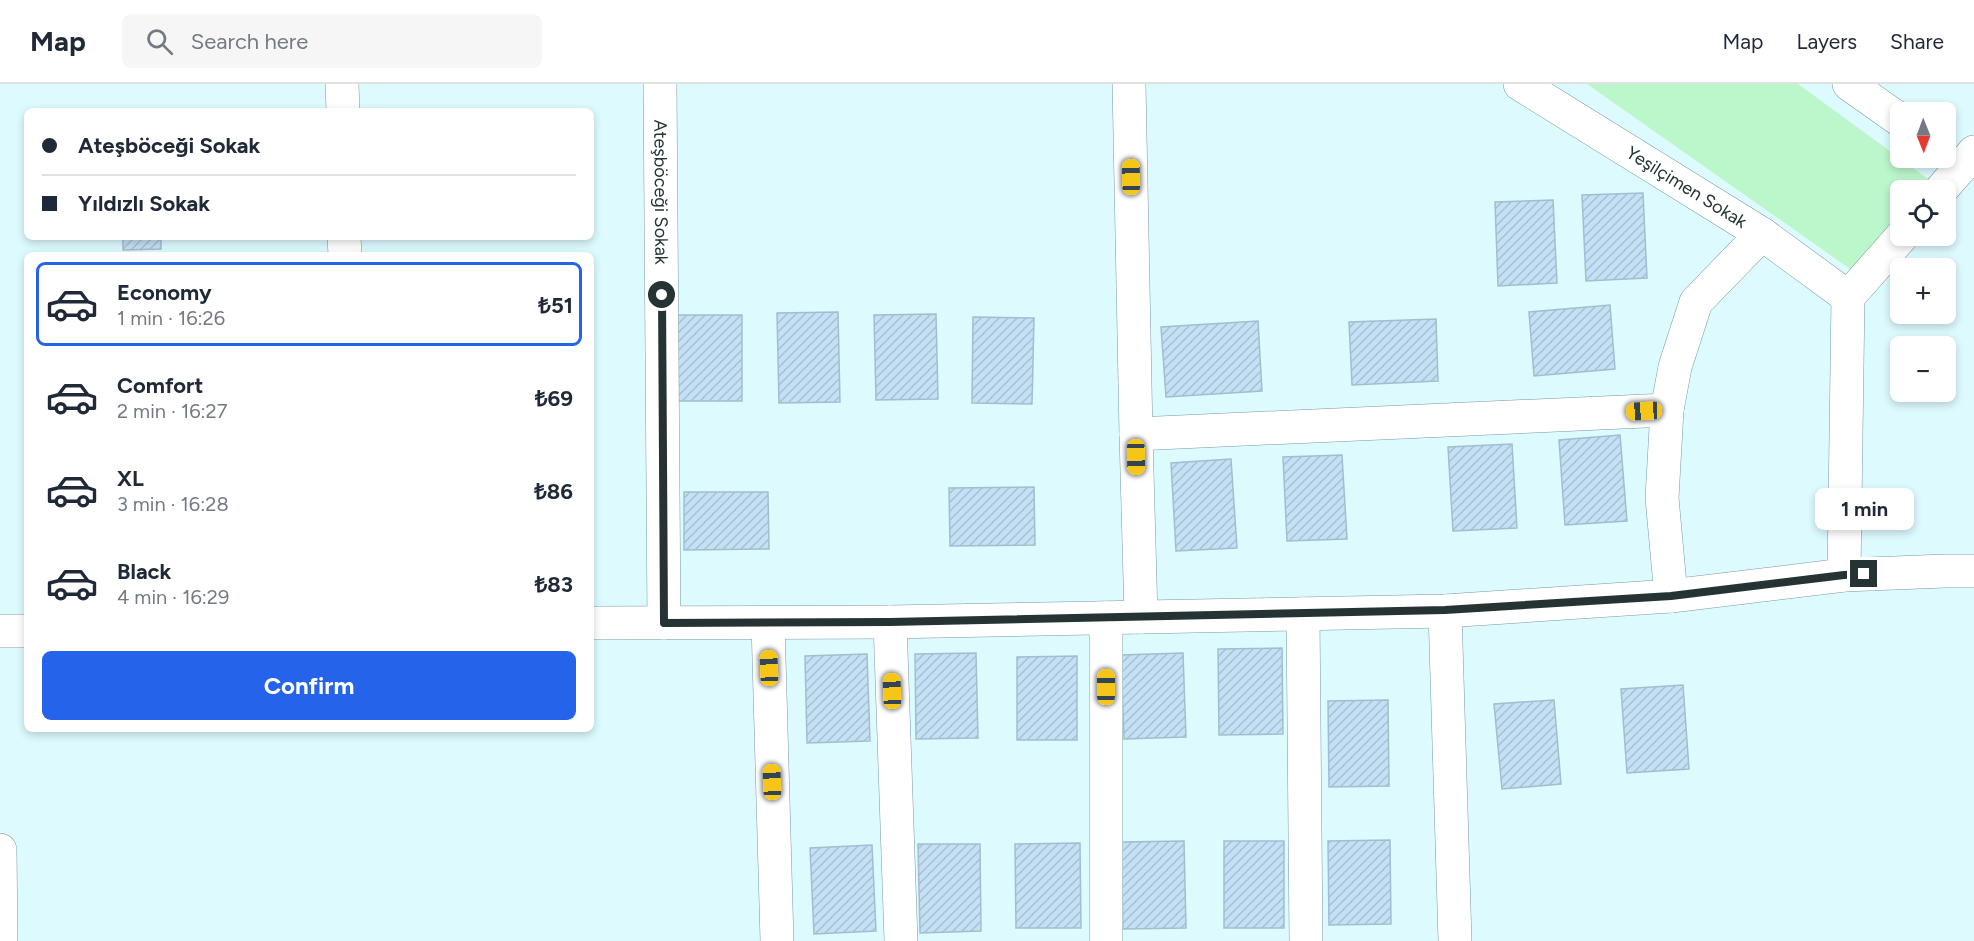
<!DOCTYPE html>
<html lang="en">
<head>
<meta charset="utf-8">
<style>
  body { margin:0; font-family:Figtree,sans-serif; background:#f6f6f7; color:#1f2937; height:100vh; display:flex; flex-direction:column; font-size:22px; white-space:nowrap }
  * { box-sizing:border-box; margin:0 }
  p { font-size:20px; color:#747a83 }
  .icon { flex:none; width:33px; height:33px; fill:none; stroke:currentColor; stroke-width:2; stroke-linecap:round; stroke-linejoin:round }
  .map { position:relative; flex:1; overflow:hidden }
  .details { position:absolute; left:24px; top:168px; width:570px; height:480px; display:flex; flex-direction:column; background:#fff; border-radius:9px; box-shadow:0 3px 9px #0003 }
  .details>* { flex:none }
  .hud { position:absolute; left:24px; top:24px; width:570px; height:132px; border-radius:9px; box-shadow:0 3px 9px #0003; display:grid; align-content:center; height:132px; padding:0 18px; background:#fff }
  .needle { width:39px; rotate:179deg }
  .fabs { position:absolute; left:1890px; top:18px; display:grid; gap:12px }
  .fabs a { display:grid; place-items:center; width:66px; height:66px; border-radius:9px; background:#fff; box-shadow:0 3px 9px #0003; font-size:30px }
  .end { position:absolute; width:27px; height:27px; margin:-14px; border:8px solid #253335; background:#fff; box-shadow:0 0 0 3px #fff }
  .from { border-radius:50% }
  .bubble { position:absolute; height:42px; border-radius:9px; background:#fff; box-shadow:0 3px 9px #0003; font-size:20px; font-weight:700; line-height:42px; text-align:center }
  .car { position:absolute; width:18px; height:36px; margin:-18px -9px; border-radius:8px; box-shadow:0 0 4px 2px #0007; background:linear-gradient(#f5c518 24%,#345 0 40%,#f5c518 0 76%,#345 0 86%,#f5c518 0) }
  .hud b { display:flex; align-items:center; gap:21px; height:57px; font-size:22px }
  .hud b+b { border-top:2px solid #e0e1e3 }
  .hud i { width:15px; height:15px; background:#1f2937 }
  ul { padding:10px 0 0; list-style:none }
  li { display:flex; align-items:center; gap:18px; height:84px; margin:0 12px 9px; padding:0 6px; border:3px solid transparent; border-radius:9px }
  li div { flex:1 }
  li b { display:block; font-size:22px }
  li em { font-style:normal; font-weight:700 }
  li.selected { border-color:#2563eb }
  li>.icon { width:54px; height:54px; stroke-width:1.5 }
  .action { display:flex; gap:12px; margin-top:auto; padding:12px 18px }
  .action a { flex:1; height:69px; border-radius:9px; background:#2563eb; color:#fff; font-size:24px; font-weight:700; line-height:69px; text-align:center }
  header { display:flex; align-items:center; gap:36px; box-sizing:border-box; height:84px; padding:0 30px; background:#fff; border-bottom:2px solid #e0e1e3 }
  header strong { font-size:28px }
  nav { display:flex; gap:33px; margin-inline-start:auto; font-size:21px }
  .search { width:420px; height:54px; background:#f6f6f7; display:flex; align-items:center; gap:15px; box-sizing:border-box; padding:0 21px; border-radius:9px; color:#747a83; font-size:22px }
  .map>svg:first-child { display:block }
  .green { fill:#bcf6cb }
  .building { fill:url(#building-hatch); stroke:#a3bdcf; stroke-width:1.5 }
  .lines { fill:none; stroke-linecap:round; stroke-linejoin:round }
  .minor-casing { stroke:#789aa0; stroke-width:34 }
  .minor { stroke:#fff; stroke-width:33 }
  .route { stroke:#253335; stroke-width:8 }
  .labels { text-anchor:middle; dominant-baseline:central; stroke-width:6; stroke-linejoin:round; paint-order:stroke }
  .street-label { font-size:18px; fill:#253335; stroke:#fff }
</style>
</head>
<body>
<header>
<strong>Map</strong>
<div class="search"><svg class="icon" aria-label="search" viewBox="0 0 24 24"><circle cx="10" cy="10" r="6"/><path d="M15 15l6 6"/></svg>Search here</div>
<nav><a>Map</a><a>Layers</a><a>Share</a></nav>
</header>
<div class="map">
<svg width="1974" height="857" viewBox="0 0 1974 857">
  <defs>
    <pattern id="building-hatch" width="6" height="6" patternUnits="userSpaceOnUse" patternTransform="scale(1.5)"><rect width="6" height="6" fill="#c4e0f4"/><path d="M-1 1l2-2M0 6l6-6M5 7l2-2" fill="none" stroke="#a8c1d2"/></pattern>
  </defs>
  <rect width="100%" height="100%" fill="#ddfaff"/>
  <!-- green -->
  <path class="green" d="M1587 0H1798L1935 100 1929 106H1900V142L1860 192Z"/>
  <!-- building -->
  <path class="building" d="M1643 109 1647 194 1586 197 1582 111Z
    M1553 116 1557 199 1498 202 1495 118Z
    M123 153H161V165L123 166Z
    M1610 221 1615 285 1534 292 1529 228Z
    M838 228 840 318 779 319 777 229Z
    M936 230 938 315 876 316 874 231Z
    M677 231H742V317H678Z
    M973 233 1034 234 1032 320 972 319Z
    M1436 235 1438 297 1352 301 1349 238Z
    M1258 237 1262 307 1166 313 1161 243Z
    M1620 351 1627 437 1565 441 1559 356Z
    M1512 360 1517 444 1453 447 1448 363Z
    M1342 371 1347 455 1287 457 1283 373Z
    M1231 375 1237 464 1176 467 1171 379Z
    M1034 403 1035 461 950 462 949 404Z
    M684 408H768L769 465 684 466Z
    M1282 564 1283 650 1219 651 1218 565Z
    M976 569 978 654 916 655 915 570Z
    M1183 569 1186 653 1124 655 1121 571Z
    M867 570 870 657 807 659 805 572Z
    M1077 572V656H1017V573Z
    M1683 601 1689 685 1627 689 1621 605Z
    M1388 616 1389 702 1329 703 1328 617Z
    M1554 616 1561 700 1502 705 1494 620Z
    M1390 756 1391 840 1329 841 1328 757Z
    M1184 757 1186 844 1123 845 1121 758Z
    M1224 757H1284V844H1224Z
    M1080 759 1081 844H1016L1015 760Z
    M918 760H980L981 847 920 849Z
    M872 761 876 847 814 850 810 764Z"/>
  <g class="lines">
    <defs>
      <g id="minor">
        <path d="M342 0 343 27"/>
        <path id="s1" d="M660 0 664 539"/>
        <path d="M1129 0 1136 350 1141 533"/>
        <path id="s2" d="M1520 0 1762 150 1848 213"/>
        <path d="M1849 0 1900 36"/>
        <path d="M1941 106 1974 68"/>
        <path d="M344 153 345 171"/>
        <path d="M1136 350 1667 326"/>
        <path d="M1844 491 1848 213 1902 152"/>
        <path d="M1671 512 1662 414 1667 326 1675 283 1696 218 1762 150"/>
        <path d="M1445 527 1455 857"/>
        <path d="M1303 530 1306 857"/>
        <path d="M890 538 901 857"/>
        <path d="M591 539 890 538 1445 527 1671 512 1844 491 1945 487H1974"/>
        <path d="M768 539 777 857"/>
        <path d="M0 547H27"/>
        <path d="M0 766 1 857"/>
        <path d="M1106 857V534"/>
      </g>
    </defs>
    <!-- minor casing -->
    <use href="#minor" class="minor-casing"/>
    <!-- minor -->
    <use href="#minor" class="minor"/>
  </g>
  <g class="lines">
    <!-- route -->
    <path class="route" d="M662 211 664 539 890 538 1445 526 1671 512 1844 491 1864 490"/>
  </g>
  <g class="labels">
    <!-- street labels -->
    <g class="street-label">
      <text stroke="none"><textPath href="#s2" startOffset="196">Yeşilçimen Sokak</textPath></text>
      <text stroke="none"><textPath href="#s1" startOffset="108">Ateşböceği Sokak</textPath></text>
    </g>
  </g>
</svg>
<div class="fabs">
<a><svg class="needle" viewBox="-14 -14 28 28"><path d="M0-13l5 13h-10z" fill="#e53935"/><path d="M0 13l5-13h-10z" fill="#747a83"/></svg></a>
<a><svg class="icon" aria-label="locate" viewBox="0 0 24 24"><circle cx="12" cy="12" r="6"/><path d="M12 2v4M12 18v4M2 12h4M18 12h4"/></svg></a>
<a>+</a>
<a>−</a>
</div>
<i class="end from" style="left:662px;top:211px"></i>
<i class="end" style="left:1864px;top:490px"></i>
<div class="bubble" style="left:1815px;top:404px;width:99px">1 min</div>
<i class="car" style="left:1131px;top:93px;rotate:359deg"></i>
<i class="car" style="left:1644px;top:327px;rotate:267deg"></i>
<i class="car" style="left:1136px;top:373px;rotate:179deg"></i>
<i class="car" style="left:769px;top:584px;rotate:358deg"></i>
<i class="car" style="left:1106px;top:603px;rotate:0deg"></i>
<i class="car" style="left:892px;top:607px;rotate:358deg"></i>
<i class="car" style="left:772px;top:698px;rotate:358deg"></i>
<div class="hud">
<b><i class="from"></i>Ateşböceği Sokak</b>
<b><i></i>Yıldızlı Sokak</b>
</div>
<section class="details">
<ul>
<li class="selected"><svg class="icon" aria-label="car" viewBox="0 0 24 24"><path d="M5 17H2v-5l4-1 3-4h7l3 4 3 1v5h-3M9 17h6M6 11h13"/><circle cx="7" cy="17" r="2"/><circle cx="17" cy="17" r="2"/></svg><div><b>Economy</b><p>1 min · 16:26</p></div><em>₺51</em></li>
<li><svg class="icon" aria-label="car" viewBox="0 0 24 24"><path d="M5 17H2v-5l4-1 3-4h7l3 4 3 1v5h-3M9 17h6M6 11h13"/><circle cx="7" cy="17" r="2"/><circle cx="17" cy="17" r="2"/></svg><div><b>Comfort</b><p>2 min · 16:27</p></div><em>₺69</em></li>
<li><svg class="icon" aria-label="car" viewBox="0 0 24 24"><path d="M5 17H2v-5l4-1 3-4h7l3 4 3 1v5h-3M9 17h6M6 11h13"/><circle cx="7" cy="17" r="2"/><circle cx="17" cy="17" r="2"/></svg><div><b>XL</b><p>3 min · 16:28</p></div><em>₺86</em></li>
<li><svg class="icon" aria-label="car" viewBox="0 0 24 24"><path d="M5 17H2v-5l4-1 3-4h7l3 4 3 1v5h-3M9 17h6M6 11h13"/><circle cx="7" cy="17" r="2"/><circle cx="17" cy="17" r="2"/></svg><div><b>Black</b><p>4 min · 16:29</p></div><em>₺83</em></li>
</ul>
<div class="action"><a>Confirm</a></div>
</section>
</div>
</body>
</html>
